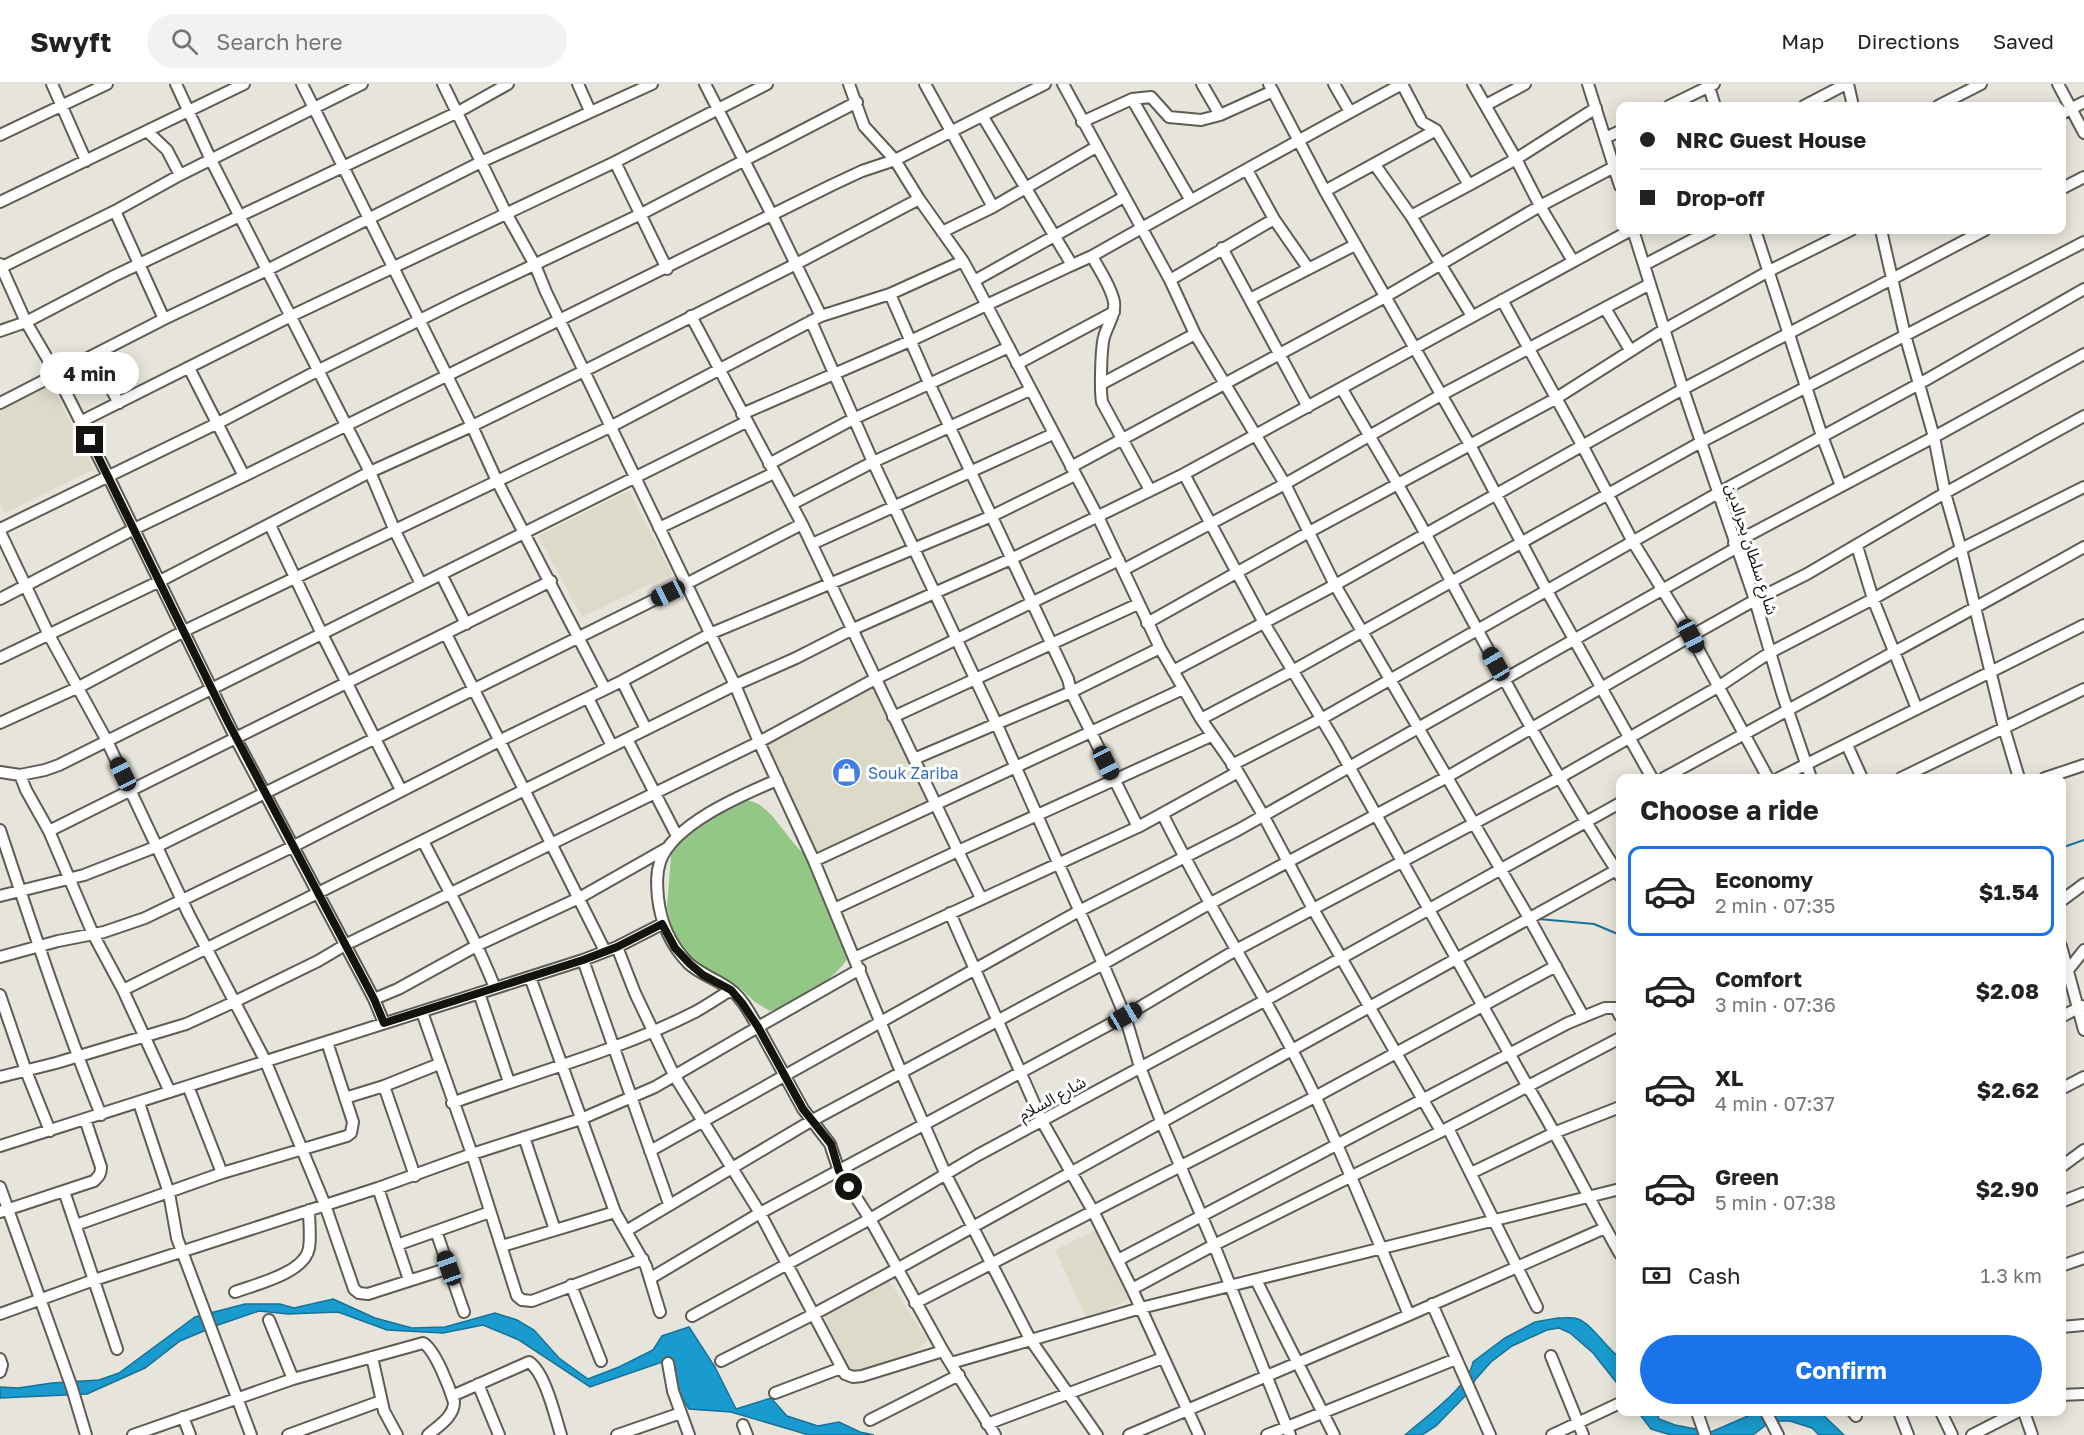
<!DOCTYPE html>
<html lang="en">
<head>
<meta charset="utf-8">
<style>
  body { margin:0; font-family:"Golos Text","Noto Sans Arabic",sans-serif; background:#f2f2f2; color:#222; height:100vh; display:flex; flex-direction:column; font-size:22px; white-space:nowrap }
  * { box-sizing:border-box; margin:0 }
  p { font-size:20px; color:#767676 }
  .icon { flex:none; width:33px; height:33px; fill:none; stroke:currentColor; stroke-width:2; stroke-linecap:round; stroke-linejoin:round }
  .map { position:relative; flex:1; overflow:hidden }
  .side { position:absolute; left:1616px; top:690px; width:450px; height:642px; display:flex; flex-direction:column; background:#fff; border-radius:12px; box-shadow:0 3px 15px #0003 }
  .side>* { flex:none }
  .hud { position:absolute; left:1616px; top:18px; width:450px; height:132px; border-radius:12px; box-shadow:0 3px 15px #0003; display:grid; align-content:center; height:132px; padding:0 24px; background:#fff }
  .end { position:absolute; width:27px; height:27px; margin:-14px; border:8px solid #13130f; background:#fff; box-shadow:0 0 0 3px #fff }
  .from { border-radius:50% }
  .bubble { position:absolute; height:42px; border-radius:21px; background:#fff; box-shadow:0 3px 15px #0003; font-size:20px; font-weight:700; line-height:42px; text-align:center }
  .car { position:absolute; width:18px; height:36px; margin:-18px -9px; border-radius:8px; box-shadow:0 0 4px 2px #0007; background:linear-gradient(#222 24%,#8ab4d8 0 40%,#222 0 76%,#8ab4d8 0 86%,#222 0) }
  .hud b { display:flex; align-items:center; gap:21px; height:57px; font-size:22px }
  .hud b+b { border-top:2px solid #e0e0e0 }
  .hud i { width:15px; height:15px; background:#222 }
  ul { padding:0; list-style:none }
  li { display:flex; align-items:center; gap:18px; height:90px; margin:0 12px 9px; padding:0 12px; border:3px solid transparent; border-radius:12px }
  li div { flex:1 }
  li b { display:block; font-size:22px }
  li em { font-style:normal; font-weight:700 }
  li.on { border-color:#1a73e8 }
  li>.icon { width:54px; height:54px; stroke-width:1.5 }
  h2 { padding:0 24px; font-size:27px; line-height:72px }
  .pay { display:flex; align-items:center; gap:15px; height:66px; padding:0 24px; font-size:22px }
  .pay p { margin-inline-start:auto }
  .action { display:flex; gap:12px; margin-top:auto; padding:12px 24px }
  .action a { flex:1; height:69px; border-radius:36px; background:#1a73e8; color:#fff; font-size:24px; font-weight:700; line-height:69px; text-align:center }
  header { display:flex; align-items:center; gap:36px; box-sizing:border-box; height:84px; padding:0 30px; background:#fff; border-bottom:2px solid #e0e0e0 }
  header strong { font-size:28px }
  nav { display:flex; gap:33px; margin-inline-start:auto; font-size:21px }
  .search { width:420px; height:54px; background:#f2f2f2; display:flex; align-items:center; gap:15px; box-sizing:border-box; padding:0 21px; border-radius:33px; color:#767676; font-size:22px }
  .map>svg:first-child { display:block }
  .built { fill:#dedac9 }
  .green { fill:#93c786 }
  .water { fill:#1a9bd0; stroke:#187296; stroke-width:1.5 }
  .lines { fill:none; stroke-linecap:round; stroke-linejoin:round }
  .stream { stroke:#187296; stroke-width:2 }
  .minor-casing { stroke:#5e5c53; stroke-width:14 }
  .minor { stroke:#fff; stroke-width:10 }
  .route { stroke:#13130f; stroke-width:8 }
  .labels { text-anchor:middle; dominant-baseline:central; stroke-width:6; stroke-linejoin:round; paint-order:stroke }
  .street-label { font-size:16px; fill:#13130f; stroke:#fff }
  .shop-label { font-size:16px; fill:#366cbe; stroke:#fff; text-anchor:start }
</style>
</head>
<body>
<header>
<strong>Swyft</strong>
<div class="search"><svg class="icon" aria-label="search" viewBox="0 0 24 24"><circle cx="10" cy="10" r="6"/><path d="M15 15l6 6"/></svg>Search here</div>
<nav><a>Map</a><a>Directions</a><a>Saved</a></nav>
</header>
<div class="map">
<svg width="2084" height="1351" viewBox="0 0 2084 1351">
  <rect width="100%" height="100%" fill="#e7e5db"/>
  <!-- built -->
  <path class="built" d="M52 301 94 385 5 429 0 419V326Z
    M629 407 672 490 582 533 538 452Z
    M874 598 933 720 815 774 762 658Z
    M1097 1145 1132 1214 1087 1235 1055 1166Z
    M888 1195 928 1256 911 1271 895 1278 857 1288 850 1286 823 1230Z"/>
  <!-- green -->
  <path class="green" d="M735 717C739 717 745 716 750 717 772 721 788 759 807 772L850 868C847 884 812 909 798 917 789 921 779 924 770 927L755 918 740 904 703 885 685 866 672 847 667 823 671 772 677 756Z"/>
  <!-- water -->
  <path class="water" d="M333 1215 375 1234 412 1244 445 1243 495 1229 517 1236 534 1246 559 1274 588 1295 619 1283 653 1266 662 1252 689 1243 715 1283 736 1325 771 1314 787 1332 818 1342 839 1338 860 1348 874 1351H809L731 1328 689 1325 675 1303 668 1276 590 1303 519 1256 483 1241 443 1249 387 1246 338 1228 288 1230 259 1227 218 1241 180 1257 145 1284 87 1310 0 1314V1303L18 1304 52 1299 99 1296 119 1289 195 1233 245 1220H280L294 1224Z
    M1558 1234C1564 1234 1573 1233 1578 1235 1592 1240 1607 1265 1620 1274V1303L1593 1269 1570 1249 1559 1244 1547 1246 1512 1262 1491 1278 1475 1296 1470 1307 1436 1342 1422 1351H1405C1424 1334 1469 1303 1473 1278L1505 1254 1535 1238Z
    M1638 1328H1657L1659 1335 1675 1341 1711 1348 1757 1328H1820L1844 1351H1819L1812 1344 1790 1337H1771L1753 1351H1671L1651 1345Z"/>
  <g class="lines">
    <!-- stream -->
    <path class="stream" d="M2061 764 2084 756
      M1539 835 1594 840 1620 851"/>
    <defs>
      <path id="minor" d="M52 0 86 77
        M176 0 211 76 370 388 395 447 421 500
        M302 0 472 342 497 397 605 605
        M443 0 506 129 535 181 546 208 735 601 759 658 814 777 901 988 946 1091 1030 1255 1097 1351
        M578 0 590 27
        M705 0 772 131 821 232
        M849 0 864 42 895 76 919 115 963 177 974 197 1100 437 1160 564 1201 635 1238 688 1263 731 1313 825 1441 1047
        M925 0 993 123
        M1063 0 1170 196 1195 250 1285 400 1335 501 1529 834 1583 932
        M1202 0 1220 31
        M1269 0 1325 107 1470 361 1547 507 1652 694
        M1334 0 1350 28
        M1402 0 1422 38 1436 46 1469 101 1411 132 1472 232
        M1473 0 1516 75 1540 122 1573 177
        M1588 0 1620 102
        M1708 0 1715 22
        M1848 0 1853 22
        M2058 0 2084 49
        M1132 15 1190 115
        M1486 21 1525 0
        M1669 22 1714 0
        M1804 22 1846 0
        M1938 22 1981 0
        M2061 30 2084 18
        M983 33 1072 181 1092 172C1099 186 1111 202 1114 218 1116 230 1107 242 1104 253 1101 264 1100 306 1102 318L1150 406
        M1082 38 1132 15 1151 13 1169 33 1201 36 1220 31 1273 7
        M147 47 167 66 180 91
        M0 51 107 0
        M1605 54 1620 47
        M615 78 667 185
        M1375 81 1411 132
        M1247 86 1274 135 1308 184
        M1469 101 1516 75 1596 24
        M2061 105 2084 93
        M1325 107 1436 46
        M0 118 244 0
        M115 127 164 235
        M1633 146 1683 305 1755 516 1782 609 1811 694
        M1755 146 1822 352 1841 402
        M1881 146 1905 251 1934 353 1945 409 1961 465 2004 644 2019 694
        M942 148 993 123 1096 63
        M1222 164 1308 323
        M1092 172C1195 114 1298 56 1402 0
        M0 180 26 238 57 291 108 392 236 655 374 915 384 939
        M1644 181 1711 146
        M0 184 115 127 180 91 362 0
        M1170 196 1274 135
        M974 197 1124 113
        M890 210 929 299 1068 595 1071 608 1138 743
        M1250 215 1355 161
        M1502 216 1582 361 1633 458 1691 552 1768 694
        M1605 224 1630 266
        M691 232 802 440 958 767 1211 652
        M811 237 873 378 997 641 1103 880 1125 932 1140 983 1161 1037 1214 1161 1290 1351
        M0 247 26 238 114 192 458 28 508 0
        M93 272 119 319
        M1017 280 1114 228
        M189 284 244 392
        M1103 299 1195 250
        M1342 305C1369 352 1398 399 1424 447 1487 563 1548 681 1620 792
        M0 319 164 235 267 186 481 78 652 0
        M742 330 910 257 1072 181
        M80 338 291 232 615 78 767 0
        M769 380 853 335 1009 263
        M1071 383 1385 213 1540 122 1614 83
        M1184 390 1264 539 1336 659 1528 1003C1561 1057 1588 1114 1620 1170
        M792 420 873 378 1030 306
        M270 441 322 550 401 706
        M659 444 774 389
        M0 445 218 339 317 287 460 216 641 130 857 18
        M0 448 49 551 107 657 189 831 265 976 325 1121 354 1205 359 1209 368 1210 449 1184
        M1734 459 1934 353 2084 270
        M812 460 1053 350
        M1857 462 1873 515 1917 625
        M1123 486 1285 400 1441 311 1650 200
        M441 490 466 540
        M0 515 134 445 244 392 832 101 862 87 895 76 1045 0
        M1147 539 1309 448 1555 315 1665 245 1769 187 1851 146
        M446 550 605 867
        M0 574 160 497 370 388 472 342 584 287 796 180 919 115
        M1173 587 1335 501 1683 305 1985 146
        M622 597 646 645
        M588 614 612 662
        M893 633 1138 520
        M1201 635 1292 587 1701 358 2084 158
        M0 639 79 603 184 547 610 343 821 232 890 210 963 177
        M627 655 677 752
        M1847 661 1862 694
        M914 675 1071 608 1160 564
        M1232 681 1321 635 1718 409 1919 300 2084 205
        M0 688 20 691 45 686 59 681 746 338
        M20 691 26 706 49 747 93 850 123 906 170 1008
        M1664 694C1804 617 1945 541 2084 463
        M1779 694 2084 541
        M1901 694 2084 605
        M2045 694 2084 681
        M1163 731C1210 827 1270 917 1316 1014 1349 1085 1379 1159 1409 1231
        M0 746C32 842 63 937 101 1031
        M49 747 551 497
        M423 757C448 806 475 853 495 904
        M814 777 1183 605
        M0 812 84 791 158 762 686 500 802 440
        M2061 817 2084 800
        M834 825 958 767 981 814
        M950 829 1042 1037 1093 1127 1132 1205 1199 1351
        M2061 862 2084 946
        M617 863 635 909 674 991 760 1129 845 1290 853 1293 862 1292 943 1267
        M0 873 58 857 104 848 145 834 294 762 501 656 622 597 712 549 992 432 1075 391
        M854 874 1138 743 1238 688
        M583 876 669 1120
        M860 885 758 943 803 1025 830 1060 839 1087 870 1135 943 1267 995 1351
        M530 893 615 1128 646 1182 660 1228
        M2061 895 2084 866
        M123 906 735 601 796 574 851 546 1011 475 1184 390 1631 146
        M479 909 509 998
        M0 911 26 987 50 1047
        M374 915 398 905 478 861 579 814 667 764
        M422 928 472 1070 517 1212 522 1216 532 1217 643 1175
        M2061 933 2082 922
        M0 993 56 979 186 940 234 918 318 877 345 861 759 658 875 595 1119 476
        M188 1002 222 1089
        M384 1002 415 1092
        M2061 1005 2084 993
        M345 1014 384 1002 439 980
        M139 1019 169 1109 177 1154 251 1351
        M452 1019C533 989 618 967 695 928 708 921 719 913 731 906
        M1448 1044 1537 1223
        M524 1053 555 1146
        M0 1062 583 876 617 863 662 840
        M650 1067 1079 827 1238 746 1736 464
        M2061 1083 2084 1066
        M1471 1089 1556 1048 1620 1023
        M0 1103 72 1304 86 1351
        M378 1104 409 1196
        M64 1107 117 1265
        M2061 1118 2084 1109
        M0 1128 94 1097C99 1092 101 1090 101 1083L85 1035
        M76 1141 222 1089 347 1052 351 1049 353 1038 327 958
        M436 1147 464 1228
        M626 1147 811 1037 1103 880 1209 820 1447 693 1691 552 1755 516 1807 490 1945 409 2084 332
        M397 1161 490 1128
        M502 1162 615 1128
        M1118 1176 1568 939 1605 924H1616L1620 932
        M2061 1182 2084 1174
        M651 1194 760 1129 1125 932 1236 866 1559 694 1718 603 1769 569 1873 515 1961 465 2084 403
        M1256 1196 1334 1351
        M571 1201 601 1277
        M1132 1205 1214 1161 1448 1044 1620 954
        M235 1208C256 1200 305 1189 309 1164 311 1152 309 1138 309 1126
        M915 1219 1315 1013 1556 882
        M1432 1220 1490 1351
        M0 1230 94 1196 378 1104 472 1070 581 1035 655 1003 758 943C750 930 743 915 731 906 717 895 701 891 688 879 670 860 661 840 658 814 657 802 656 790 660 778 673 740 742 711 777 696
        M692 1232 870 1135 978 1071 1264 917 1620 719
        M269 1236 293 1295
        M2061 1243 2084 1241
        M1551 1272 1583 1351
        M372 1273 384 1327 397 1351
        M0 1275 2 1281 0 1288
        M721 1277 814 1230 897 1185 1620 784
        M668 1279 673 1307 689 1351
        M951 1279 1141 1224 1620 1105
        M478 1300 499 1351
        M775 1309 841 1284
        M2061 1311 2084 1310
        M452 1312 529 1278C545 1288 555 1332 561 1351
        M1697 1328 1705 1351
        M1766 1328 1778 1351
        M1853 1328 1856 1332
        M1899 1328 1908 1351
        M1941 1328 1952 1351
        M2024 1328 2032 1351
        M183 1333 190 1351
        M870 1336 959 1291
        M987 1340 1163 1274
        M743 1341 747 1351
        M133 1351 293 1295 423 1259C435 1265 450 1305 454 1318 454 1333 438 1342 428 1351
        M288 1351 381 1317
        M617 1351 681 1329
        M1129 1351 1409 1231 1605 1144
        M1267 1351 1456 1275
        M1552 1351 1620 1319
        M1972 1351 2017 1328"/>
    </defs>
    <!-- minor casing -->
    <use href="#minor" class="minor-casing"/>
    <!-- minor -->
    <use href="#minor" class="minor"/>
  </g>
  <g class="lines">
    <!-- route -->
    <path class="route" d="M90 356 228 638 374 915 384 939 583 876 617 863 662 840 675 864 690 880 703 891 731 906 742 919 758 943 803 1025 831 1060 839 1087 849 1103"/>
  </g>
  <!-- icons -->
  <defs>
    <symbol id="shop-disc" viewBox="-11 -11 22 22"><circle r="9.5" fill="#3f7fe0" stroke="#fff"/><path d="M-5-2.5h2.3a2.7 3.5 0 0 1 5.4 0H5L5.5 6h-11ZM-1.5-2.5h3a1.5 2.3 0 0 0-3 0Z" fill="#fff"/></symbol>
  </defs>
  <g fill-rule="evenodd">
    <use href="#shop-disc" x="830" y="672" width="33" height="33"/>
  </g>
  <g class="labels">
    <!-- street labels -->
    <g class="street-label">
      <text transform="translate(1752 465) rotate(72)">شارع سلطان بحرالدين</text>
      <text transform="translate(1052 1014) rotate(-29)">شارع السلام</text>
    </g>
    <!-- shop labels -->
    <g class="shop-label">
      <text x="868" y="689">Souk Zariba</text>
    </g>
  </g>
</svg>
<i class="end from" style="left:849px;top:1103px"></i>
<i class="end" style="left:90px;top:356px"></i>
<div class="bubble" style="left:40px;top:268px;width:99px">4 min</div>
<i class="car" style="left:668px;top:509px;rotate:244deg"></i>
<i class="car" style="left:1691px;top:552px;rotate:152deg"></i>
<i class="car" style="left:1496px;top:580px;rotate:330deg"></i>
<i class="car" style="left:1106px;top:679px;rotate:154deg"></i>
<i class="car" style="left:123px;top:690px;rotate:334deg"></i>
<i class="car" style="left:1125px;top:932px;rotate:60deg"></i>
<i class="car" style="left:449px;top:1184px;rotate:340deg"></i>
<div class="hud">
<b><i class="from"></i>NRC Guest House</b>
<b><i></i>Drop-off</b>
</div>
<section class="side">
<h2>Choose a ride</h2>
<ul>
<li class="on"><svg class="icon" aria-label="car" viewBox="0 0 24 24"><path d="M5 17H2v-5l4-1 3-4h7l3 4 3 1v5h-3M9 17h6M6 11h13"/><circle cx="7" cy="17" r="2"/><circle cx="17" cy="17" r="2"/></svg><div><b>Economy</b><p>2 min · 07:35</p></div><em>$1.54</em></li>
<li><svg class="icon" aria-label="car" viewBox="0 0 24 24"><path d="M5 17H2v-5l4-1 3-4h7l3 4 3 1v5h-3M9 17h6M6 11h13"/><circle cx="7" cy="17" r="2"/><circle cx="17" cy="17" r="2"/></svg><div><b>Comfort</b><p>3 min · 07:36</p></div><em>$2.08</em></li>
<li><svg class="icon" aria-label="car" viewBox="0 0 24 24"><path d="M5 17H2v-5l4-1 3-4h7l3 4 3 1v5h-3M9 17h6M6 11h13"/><circle cx="7" cy="17" r="2"/><circle cx="17" cy="17" r="2"/></svg><div><b>XL</b><p>4 min · 07:37</p></div><em>$2.62</em></li>
<li><svg class="icon" aria-label="car" viewBox="0 0 24 24"><path d="M5 17H2v-5l4-1 3-4h7l3 4 3 1v5h-3M9 17h6M6 11h13"/><circle cx="7" cy="17" r="2"/><circle cx="17" cy="17" r="2"/></svg><div><b>Green</b><p>5 min · 07:38</p></div><em>$2.90</em></li>
</ul>
<div class="pay"><svg class="icon" aria-label="cash" viewBox="0 0 24 24"><path d="M3 7h18v10H3z"/><circle cx="12" cy="12" r="2"/></svg>Cash<p>1.3 km</p></div>
<div class="action"><a>Confirm</a></div>
</section>
</div>
</body>
</html>
